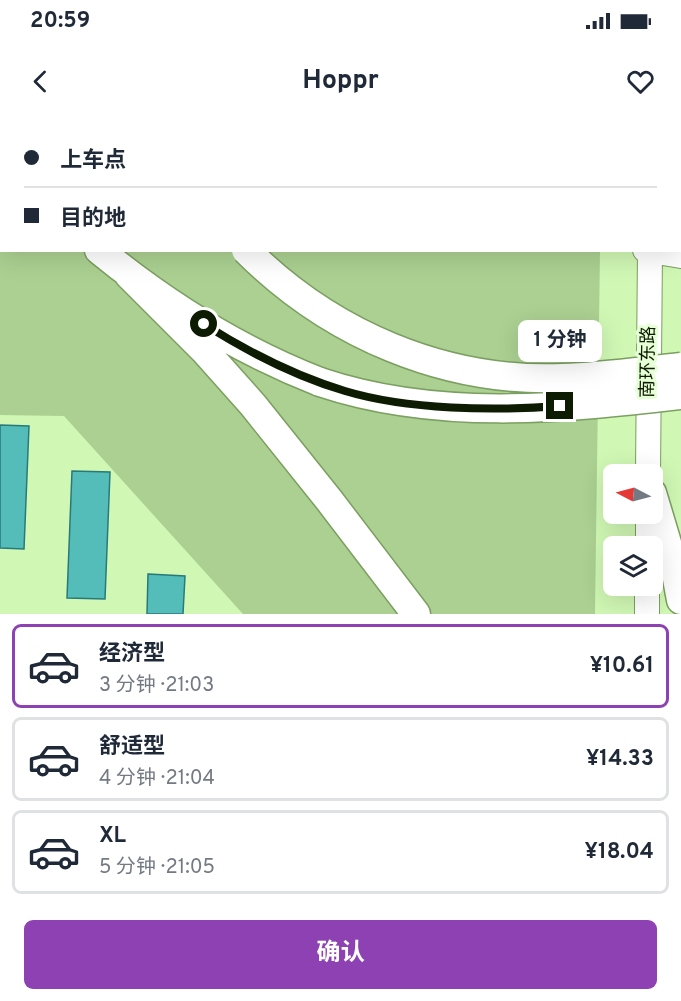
<!DOCTYPE html>
<html lang="zh">
<head>
<meta charset="utf-8">
<style>
  body { margin:0; font-family:Overpass,"Noto Sans SC",sans-serif; background:#f2f2f3; color:#1f2937; height:100vh; display:flex; flex-direction:column; font-size:22px; white-space:nowrap }
  * { box-sizing:border-box; margin:0 }
  p { font-size:20px; color:#747a83 }
  .icon { flex:none; width:33px; height:33px; fill:none; stroke:currentColor; stroke-width:2; stroke-linecap:round; stroke-linejoin:round }
  .map { position:relative; height:494px; overflow:hidden }
  .drawer { display:flex; flex-direction:column; background:#fff; flex:1 }
  .drawer>* { flex:none }
  .banner { position:absolute; left:0px; top:0px; width:681px; height:132px; box-shadow:0 6px 24px #0002; display:grid; align-content:center; height:132px; padding:0 24px; background:#fff }
  .needle { width:39px; rotate:276deg }
  .controls { position:absolute; left:603px; top:344px; display:grid; gap:12px }
  .controls a { display:grid; place-items:center; width:60px; height:60px; border-radius:9px; background:#fff; box-shadow:0 6px 24px #0002; font-size:30px }
  .end { position:absolute; width:27px; height:27px; margin:-14px; border:8px solid #0d1b03; background:#fff; box-shadow:0 0 0 3px #fff }
  .from { border-radius:50% }
  .bubble { position:absolute; height:42px; border-radius:9px; background:#fff; box-shadow:0 6px 24px #0002; font-size:20px; font-weight:700; line-height:42px; text-align:center }
  .banner b { display:flex; align-items:center; gap:21px; height:57px; font-size:22px }
  .banner b+b { border-top:2px solid #e0e1e3 }
  .banner i { width:15px; height:15px; background:#1f2937 }
  ul { padding:10px 0 0; list-style:none }
  li { display:flex; align-items:center; gap:18px; height:84px; margin:0 12px 9px; padding:0 12px; border:3px solid #e0e1e3; border-radius:9px }
  li div { flex:1 }
  li b { display:block; font-size:22px }
  li em { font-style:normal; font-weight:700 }
  li.on { border-color:#8d41b2 }
  li>.icon { width:54px; height:54px; stroke-width:1.5 }
  .primary-button { display:flex; gap:12px; margin-top:auto; padding:12px 24px }
  .primary-button a { flex:1; height:69px; border-radius:9px; background:#8d41b2; color:#fff; font-size:24px; font-weight:700; line-height:69px; text-align:center }
  .status { display:flex; justify-content:space-between; align-items:center; height:42px; padding:0 30px; background:#fff; direction:ltr }
  .status svg { height:16px; fill:currentColor }
  header { display:flex; justify-content:space-between; align-items:center; height:78px; padding:0 24px; background:#fff; font-size:27px; font-weight:700 }
  .map>svg:first-child { display:block }
  .green { fill:#abd091 }
  .building { fill:#54bdba; stroke:#287a79; stroke-width:1.5 }
  .lines { fill:none; stroke-linecap:round; stroke-linejoin:round }
  .primary-casing { stroke:#7b9f60; stroke-width:26 }
  .highway-casing { stroke:#7b9f60; stroke-width:31 }
  .primary { stroke:#fff; stroke-width:24 }
  .highway { stroke:#fff; stroke-width:28 }
  .highway-bridge-casing { stroke:#7b9f60; stroke-width:31; stroke-linecap:butt }
  .highway-bridge { stroke:#fff; stroke-width:28 }
  .route { stroke:#0d1b03; stroke-width:8 }
  .labels { text-anchor:middle; dominant-baseline:central; stroke-width:6; stroke-linejoin:round; paint-order:stroke }
  .street-label { font-size:18px; fill:#0d1b03; stroke:#e7ffd7 }
</style>
</head>
<body>
<div class="status"><b>20:59</b><svg viewBox="0 0 49 12"><path d="M0 12V9h3v3zM5 12V6h3v6zM10 12V3h3v9zM15 12V0h3v12zM26 1h20v11H26zM47 4h2v5h-2z"/></svg></div>
<header><svg class="icon" aria-label="back" viewBox="0 0 24 24"><path d="M15 5l-7 7 7 7"/></svg>Hoppr<svg class="icon" aria-label="heart" viewBox="0 0 24 24"><path d="M12 20l-8-8c-3-5 5-10 8-4 3-6 11-1 8 4z"/></svg></header>
<div class="map">
<svg width="681" height="494" viewBox="0 0 681 494">
  <rect width="100%" height="100%" fill="#d0f7b4"/>
  <!-- green -->
  <path class="green" d="M0 0H601L2 2V130L600 131 595 494H243L64 296 0 295Z"/>
  <!-- building -->
  <path class="building" d="M0 305 29 306 24 429 0 428Z
    M72 351 110 352 105 479 67 478Z
    M148 454 185 456 183 494H147Z"/>
  <g class="lines">
    <defs>
      <path id="primary" d="M135 0 139 2
        M277 0 282 2
        M461 0 466 2
        M652 2V0
        M680 118H681
        M645 130 681 136
        M648 354 650 130
        M648 426V393
        M647 494V465"/>
      <path id="highway" d="M164 0V2
        M216 0 221 2
        M333 0 338 2
        M420 0 425 2
        M0 53 2 55
        M680 75 681 76
        M680 101H681
        M99 130C165 184 240 231 320 262
        M129 155 204 230 253 285 329 380 416 494
        M652 373 676 453 681 480"/>
    </defs>
    <!-- primary casing -->
    <use href="#primary" class="primary-casing"/>
    <!-- highway casing -->
    <use href="#highway" class="highway-casing"/>
    <!-- primary -->
    <use href="#primary" class="primary"/>
    <!-- highway -->
    <use href="#highway" class="highway"/>
    <defs>
      <path id="highway-bridge" d="M246 130C330 214 444 263 563 258 602 257 642 251 681 247
        M320 262C436 301 562 289 681 275"/>
    </defs>
    <!-- highway-bridge casing -->
    <use href="#highway-bridge" class="highway-bridge-casing"/>
    <!-- highway-bridge -->
    <use href="#highway-bridge" class="highway-bridge"/>
  </g>
  <g class="lines">
    <!-- route -->
    <path class="route" d="M204 204C248 232 295 256 345 271 408 290 494 291 560 286"/>
  </g>
  <g class="labels">
    <!-- street labels -->
    <g class="street-label">
      <text transform="translate(649 242) rotate(-89)">南环东路</text>
    </g>
  </g>
</svg>
<div class="controls">
<a><svg class="needle" viewBox="-14 -14 28 28"><path d="M0-13l5 13h-10z" fill="#e53935"/><path d="M0 13l5-13h-10z" fill="#747a83"/></svg></a>
<a><svg class="icon" aria-label="layers" viewBox="0 0 24 24"><path d="M12 4l9 5-9 5-9-5zM3 14l9 5 9-5"/></svg></a>
</div>
<i class="end from" style="left:204px;top:204px"></i>
<i class="end" style="left:560px;top:286px"></i>
<div class="bubble" style="left:518px;top:200px;width:84px">1 分钟</div>
<div class="banner">
<b><i class="from"></i>上车点</b>
<b><i></i>目的地</b>
</div>
</div>
<section class="drawer">
<ul>
<li class="on"><svg class="icon" aria-label="car" viewBox="0 0 24 24"><path d="M5 17H2v-5l4-1 3-4h7l3 4 3 1v5h-3M9 17h6M6 11h13"/><circle cx="7" cy="17" r="2"/><circle cx="17" cy="17" r="2"/></svg><div><b>经济型</b><p>3 分钟 · 21:03</p></div><em>¥10.61</em></li>
<li><svg class="icon" aria-label="car" viewBox="0 0 24 24"><path d="M5 17H2v-5l4-1 3-4h7l3 4 3 1v5h-3M9 17h6M6 11h13"/><circle cx="7" cy="17" r="2"/><circle cx="17" cy="17" r="2"/></svg><div><b>舒适型</b><p>4 分钟 · 21:04</p></div><em>¥14.33</em></li>
<li><svg class="icon" aria-label="car" viewBox="0 0 24 24"><path d="M5 17H2v-5l4-1 3-4h7l3 4 3 1v5h-3M9 17h6M6 11h13"/><circle cx="7" cy="17" r="2"/><circle cx="17" cy="17" r="2"/></svg><div><b>XL</b><p>5 分钟 · 21:05</p></div><em>¥18.04</em></li>
</ul>
<div class="primary-button"><a>确认</a></div>
</section>
</body>
</html>
